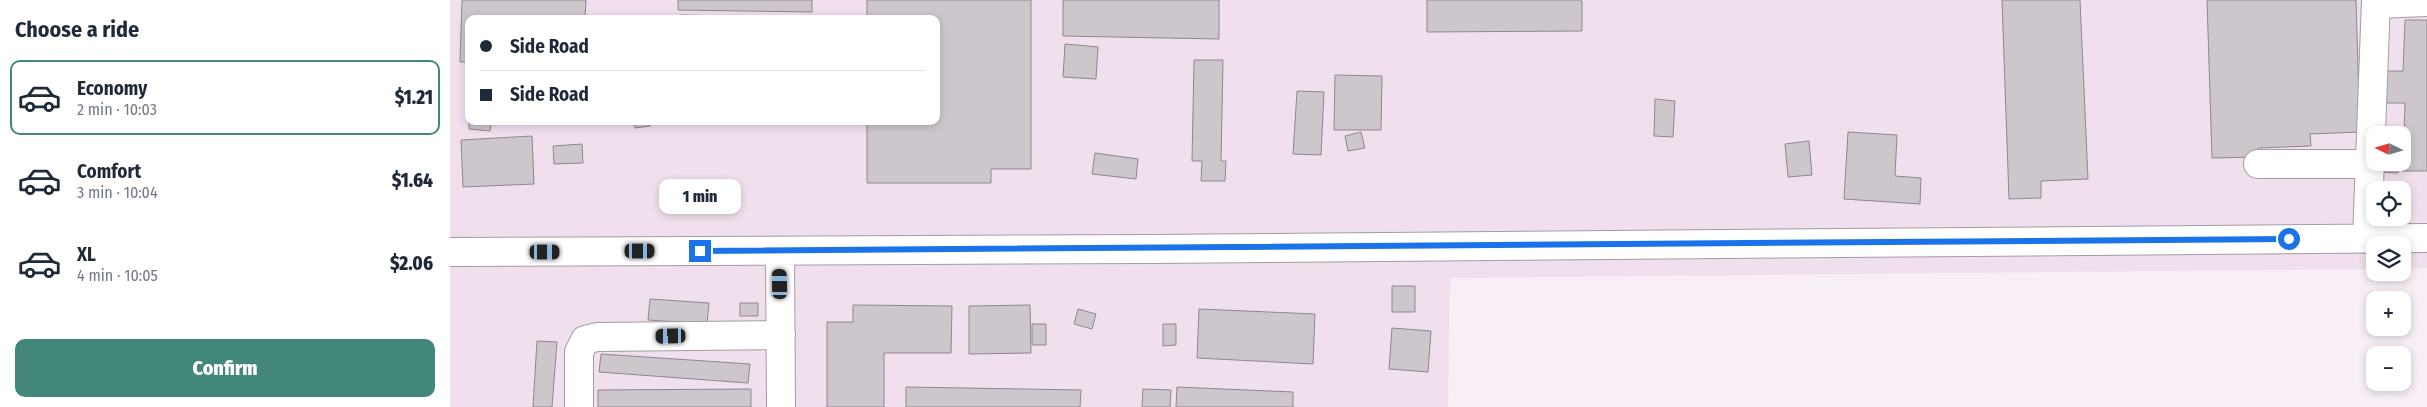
<!DOCTYPE html>
<html lang="en">
<head>
<meta charset="utf-8">
<style>
  body { margin:0; font-family:"Fira Sans Condensed",sans-serif; background:#f2f2f3; color:#1f2937; height:100vh; display:flex; flex-direction:column; font-size:19px; white-space:nowrap }
  * { box-sizing:border-box; margin:0 }
  p { font-size:16px; color:#747a83 }
  .icon { flex:none; width:28px; height:28px; fill:none; stroke:currentColor; stroke-width:2; stroke-linecap:round; stroke-linejoin:round }
  .map { position:relative; flex:1; overflow:hidden }
  .panel { display:flex; flex-direction:column; background:#fff; width:450px }
  .panel>* { flex:none }
  .top-card { position:absolute; left:15px; top:15px; width:475px; height:110px; border-radius:10px; box-shadow:0 2px 8px #0003; display:grid; align-content:center; height:110px; padding:0 15px; background:#fff }
  .needle { width:32px; rotate:275deg }
  .controls { position:absolute; left:1916px; top:126px; display:grid; gap:10px }
  .controls a { display:grid; place-items:center; width:45px; height:45px; border-radius:10px; background:#fff; box-shadow:0 2px 8px #0003; font-size:25px }
  .end { position:absolute; width:22px; height:22px; margin:-11px; border:6px solid #1a73e8; background:#fff; box-shadow:0 0 0 2px #fff }
  .from { border-radius:50% }
  .bubble { position:absolute; height:35px; border-radius:10px; background:#fff; box-shadow:0 2px 8px #0003; font-size:16px; font-weight:800; line-height:35px; text-align:center }
  .car { position:absolute; width:15px; height:30px; margin:-15px -8px; border-radius:6px; box-shadow:0 0 4px 1px #0007; background:linear-gradient(#222 24%,#8ab4d8 0 40%,#222 0 76%,#8ab4d8 0 86%,#222 0) }
  .top-card b { display:flex; align-items:center; gap:18px; height:48px; font-size:19px }
  .top-card b+b { border-top:1px solid #e0e1e3 }
  .top-card i { width:12px; height:12px; background:#1f2937 }
  ul { padding:0; list-style:none }
  li { display:flex; align-items:center; gap:15px; height:75px; margin:0 10px 8px; padding:0 5px; border:2px solid transparent; border-radius:10px }
  li div { flex:1 }
  li b { display:block; font-size:19px }
  li em { font-style:normal; font-weight:800 }
  li.current { border-color:#43877a }
  li>.icon { width:45px; height:45px; stroke-width:1.5 }
  h2 { padding:0 15px; font-size:22px; line-height:60px }
  .button { display:flex; gap:10px; margin-top:auto; padding:10px 15px }
  .button a { flex:1; height:58px; border-radius:10px; background:#43877a; color:#fff; font-size:20px; font-weight:800; line-height:58px; text-align:center }
  main { display:flex; flex:1; min-height:0 }
  .map>svg:first-child { display:block }
  .built { fill:#f0e0ed; fill-rule:evenodd }
  .building { fill:#cec6cd; stroke:#8f878e }
  .lines { fill:none; stroke-linecap:round; stroke-linejoin:round }
  .minor-casing { stroke:#a49ba3; stroke-width:30 }
  .minor { stroke:#fff; stroke-width:28 }
  .route { stroke:#1a73e8; stroke-width:6 }
</style>
</head>
<body>
<main>
<section class="panel">
<h2>Choose a ride</h2>
<ul>
<li class="current"><svg class="icon" aria-label="car" viewBox="0 0 24 24"><path d="M5 17H2v-5l4-1 3-4h7l3 4 3 1v5h-3M9 17h6M6 11h13"/><circle cx="7" cy="17" r="2"/><circle cx="17" cy="17" r="2"/></svg><div><b>Economy</b><p>2 min · 10:03</p></div><em>$1.21</em></li>
<li><svg class="icon" aria-label="car" viewBox="0 0 24 24"><path d="M5 17H2v-5l4-1 3-4h7l3 4 3 1v5h-3M9 17h6M6 11h13"/><circle cx="7" cy="17" r="2"/><circle cx="17" cy="17" r="2"/></svg><div><b>Comfort</b><p>3 min · 10:04</p></div><em>$1.64</em></li>
<li><svg class="icon" aria-label="car" viewBox="0 0 24 24"><path d="M5 17H2v-5l4-1 3-4h7l3 4 3 1v5h-3M9 17h6M6 11h13"/><circle cx="7" cy="17" r="2"/><circle cx="17" cy="17" r="2"/></svg><div><b>XL</b><p>4 min · 10:05</p></div><em>$2.06</em></li>
</ul>
<div class="button"><a>Confirm</a></div>
</section>
<div class="map">
<svg width="1977" height="407" viewBox="0 0 1977 407">
  <rect width="100%" height="100%" fill="#f7eef6"/>
  <!-- built -->
  <path class="built" d="M0 0H1977V268L1953 269 1952 245H1925V269L1000 278 998 407H0ZM19 19H486V121H19ZM1925 135H1952V162H1925ZM1925 190H1952V218H1925Z"/>
  <!-- building -->
  <path class="building" d="M12 0H136L135 19H19V62H10Z
    M228 0H362V12L228 10Z
    M417 0H581V169H541V183H417V121H486V19H417Z
    M613 0H769V39L613 36Z
    M977 0H1130L1132 1V31L977 32Z
    M1552 0H1630L1638 179 1591 181V198L1559 199Z
    M1757 0H1906L1910 132 1860 134 1861 146 1808 148 1809 157 1762 158Z
    M230 15 363 18 230 19Z
    M1955 20H1977V171H1953L1955 103H1933L1934 71H1953Z
    M615 44 648 47 646 79 613 77Z
    M744 60H773L771 161H776L775 181H751L752 161H742Z
    M885 75 932 76 931 130H884Z
    M847 91 874 92 871 155 843 154Z
    M1205 99 1225 101 1223 137 1204 136Z
    M19 121H41L40 131 19 129Z
    M184 121H200V126L185 128Z
    M911 132 915 148 898 151 895 136Z
    M1398 132 1447 135 1445 176 1471 178 1470 204 1394 199Z
    M82 136 84 184 13 187 11 140Z
    M1359 141 1362 175 1338 177 1335 144Z
    M132 144 133 163 104 164 103 146Z
    M645 153 688 159 686 179 642 174Z
    M1927 162H1948V173L1927 172Z
    M942 286H965V312H942Z
    M200 299 259 303 257 324 198 320Z
    M290 303H308V316H290Z
    M403 305 502 306 501 353H434V407H377V322H403Z
    M580 305 581 353 519 354V306Z
    M628 309 646 314 642 329 624 324Z
    M749 309 865 314 863 364 747 358Z
    M582 324H596V345H582Z
    M713 324H726V345L713 346Z
    M942 328 981 331 978 372 939 369Z
    M87 341 107 342 102 407H83Z
    M151 354 300 364 298 383 149 372Z
    M456 387 631 390 630 407H456Z
    M727 387 843 392V407H726Z
    M301 389V407H148V390Z
    M693 389 721 390 720 407H692Z"/>
  <g class="lines">
    <defs>
      <path id="minor" d="M1926 4 1977 2
        M1808 164H1920
        M1917 239 1926 0
        M330 251 331 407
        M0 252 702 249 1977 238
        M129 407V352L135 340 147 337 331 335"/>
    </defs>
    <!-- minor casing -->
    <use href="#minor" class="minor-casing"/>
    <!-- minor -->
    <use href="#minor" class="minor"/>
  </g>
  <g class="lines">
    <!-- route -->
    <path class="route" d="M250 251 1839 239"/>
  </g>
</svg>
<div class="controls">
<a><svg class="needle" viewBox="-14 -14 28 28"><path d="M0-13l5 13h-10z" fill="#e53935"/><path d="M0 13l5-13h-10z" fill="#747a83"/></svg></a>
<a><svg class="icon" aria-label="locate" viewBox="0 0 24 24"><circle cx="12" cy="12" r="6"/><path d="M12 2v4M12 18v4M2 12h4M18 12h4"/></svg></a>
<a><svg class="icon" aria-label="layers" viewBox="0 0 24 24"><path d="M12 4l9 5-9 5-9-5zM3 14l9 5 9-5"/></svg></a>
<a>+</a>
<a>−</a>
</div>
<i class="end from" style="left:1839px;top:239px"></i>
<i class="end" style="left:250px;top:251px"></i>
<div class="bubble" style="left:209px;top:179px;width:82px">1 min</div>
<i class="car" style="left:190px;top:251px;rotate:90deg"></i>
<i class="car" style="left:95px;top:252px;rotate:90deg"></i>
<i class="car" style="left:330px;top:284px;rotate:359deg"></i>
<i class="car" style="left:221px;top:336px;rotate:269deg"></i>
<div class="top-card">
<b><i class="from"></i>Side Road</b>
<b><i></i>Side Road</b>
</div>
</div>
</main>
</body>
</html>
